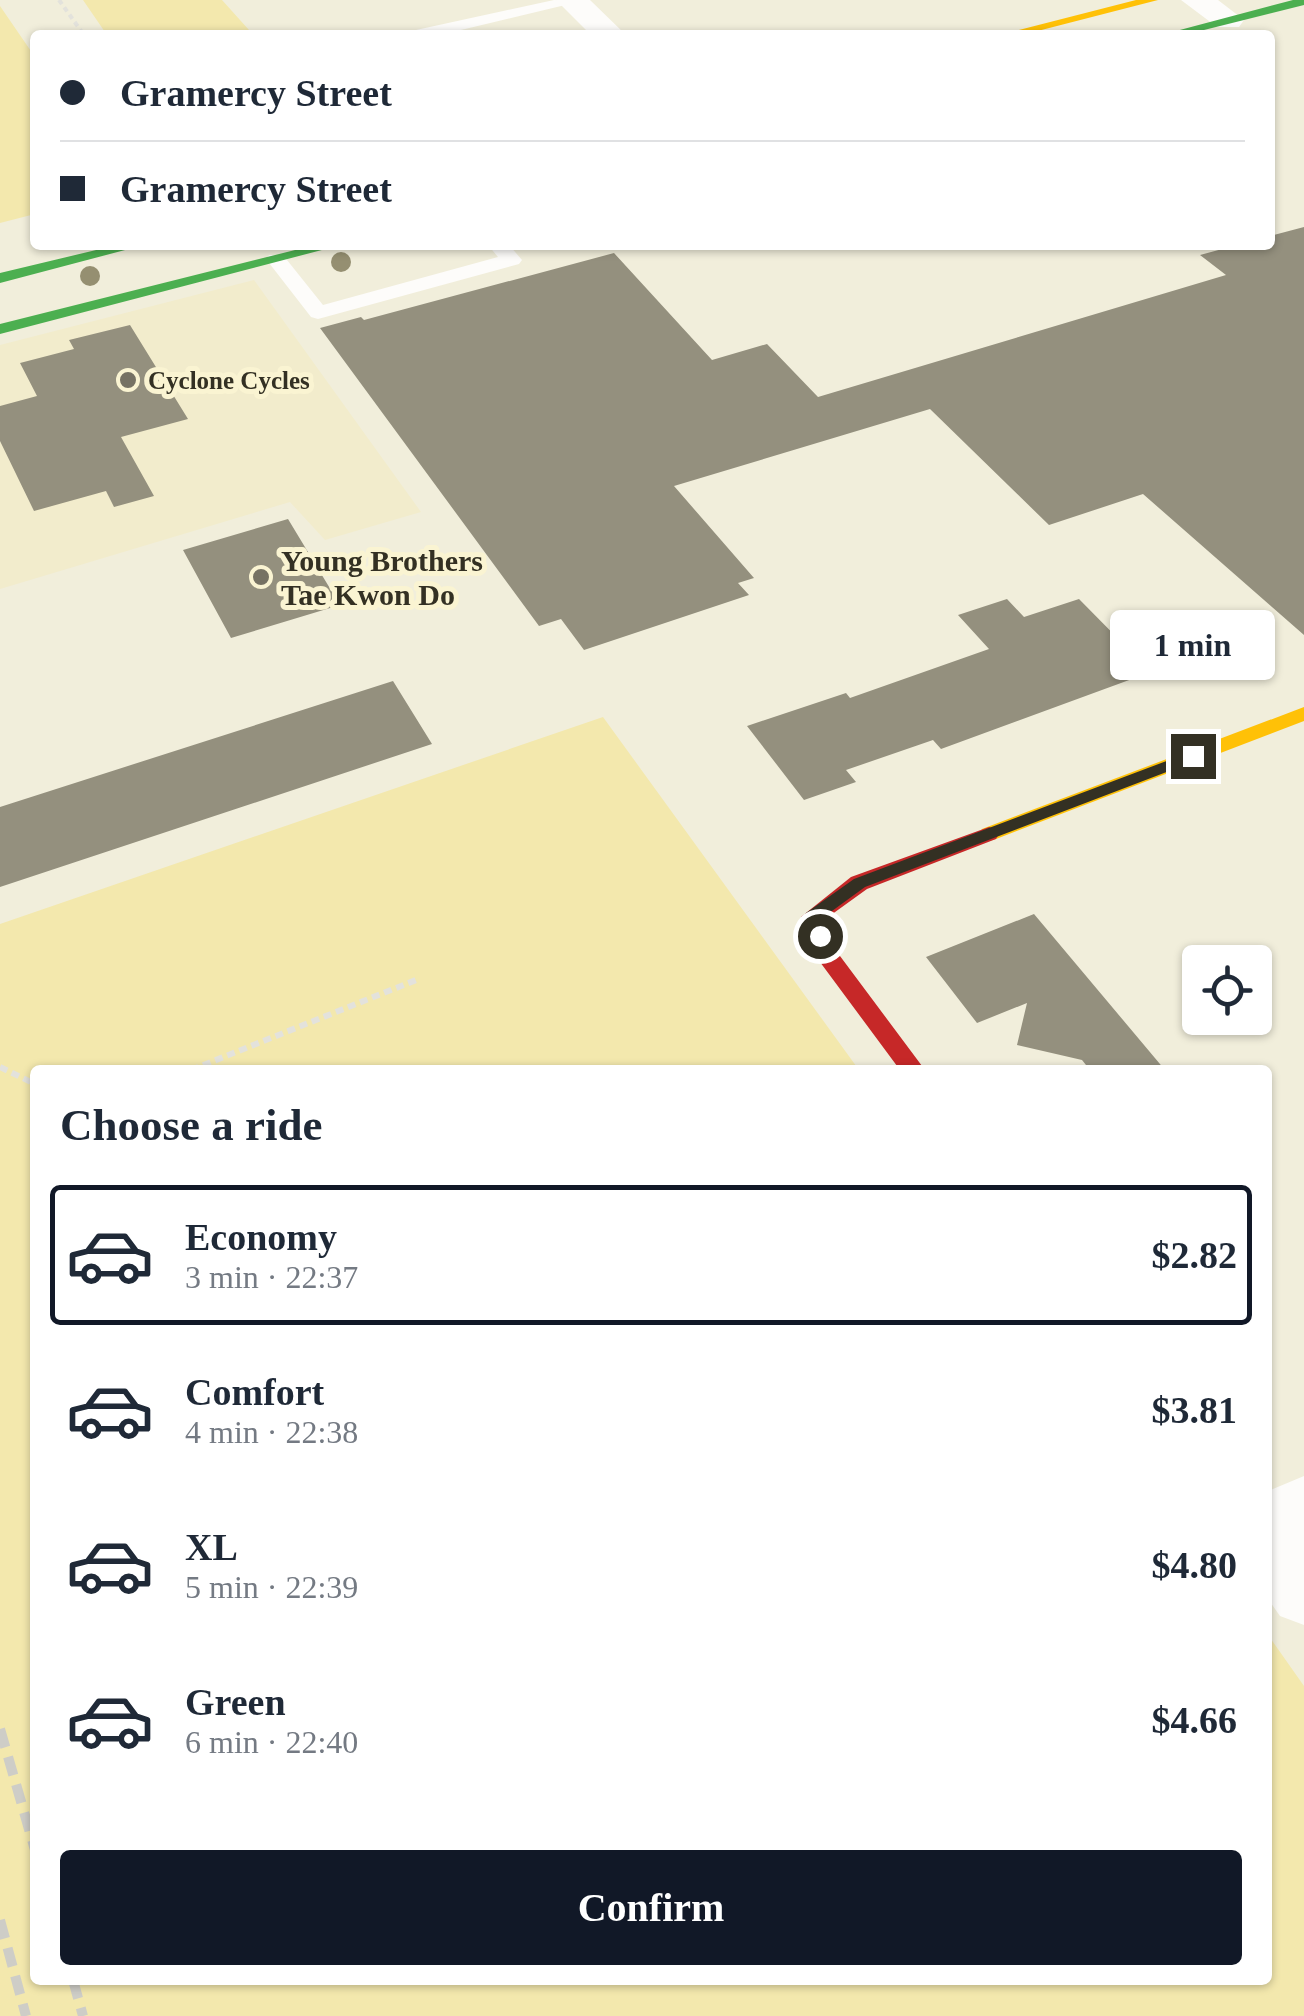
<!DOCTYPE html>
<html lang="en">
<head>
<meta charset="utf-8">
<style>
  body { margin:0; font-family:Georgia,serif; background:#f6f6f7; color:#1f2937; height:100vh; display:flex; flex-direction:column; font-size:38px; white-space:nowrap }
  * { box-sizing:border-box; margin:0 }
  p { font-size:32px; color:#747a83 }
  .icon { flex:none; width:55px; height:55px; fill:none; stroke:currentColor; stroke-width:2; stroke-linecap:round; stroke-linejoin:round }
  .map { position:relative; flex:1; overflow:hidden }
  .sheet { position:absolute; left:30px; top:1065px; width:1242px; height:920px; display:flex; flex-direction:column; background:#fff; border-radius:10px; box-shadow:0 2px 8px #0004 }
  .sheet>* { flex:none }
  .hud { position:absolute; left:30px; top:30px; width:1245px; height:220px; border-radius:10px; box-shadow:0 2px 8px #0004; display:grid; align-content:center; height:220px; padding:0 30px; background:#fff }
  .controls { position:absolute; left:1182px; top:945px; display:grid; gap:20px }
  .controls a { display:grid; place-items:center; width:90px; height:90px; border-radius:10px; background:#fff; box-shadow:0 2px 8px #0004; font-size:50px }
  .end { position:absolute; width:45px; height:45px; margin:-22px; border:12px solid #333023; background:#fff; box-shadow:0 0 0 5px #fff }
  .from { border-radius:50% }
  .bubble { position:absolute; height:70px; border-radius:10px; background:#fff; box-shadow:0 2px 8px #0004; font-size:32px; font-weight:700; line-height:70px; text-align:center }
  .hud b { display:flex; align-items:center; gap:35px; height:95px; font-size:38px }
  .hud b+b { border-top:2px solid #e0e1e3 }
  .hud i { width:25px; height:25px; background:#1f2937 }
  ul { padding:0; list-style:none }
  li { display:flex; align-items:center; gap:30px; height:140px; margin:0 20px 15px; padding:0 10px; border:5px solid transparent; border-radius:10px }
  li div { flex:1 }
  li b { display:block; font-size:38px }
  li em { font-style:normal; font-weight:700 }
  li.selected { border-color:#111827 }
  li>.icon { width:90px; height:90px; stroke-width:1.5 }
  h2 { padding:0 30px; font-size:45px; line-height:120px }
  .action { display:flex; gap:20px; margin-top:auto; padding:20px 30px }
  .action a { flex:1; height:115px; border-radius:10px; background:#111827; color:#fff; font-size:40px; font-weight:700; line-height:115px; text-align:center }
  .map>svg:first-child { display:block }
  .built { fill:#f2eccc }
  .green { fill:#f3e8ad }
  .building { fill:#94907e }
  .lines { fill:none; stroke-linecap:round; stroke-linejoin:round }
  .path-far1 { stroke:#e3e2dc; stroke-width:4; stroke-dasharray:5 4; stroke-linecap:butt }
  .path { stroke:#e3e2dc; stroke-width:6; stroke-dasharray:8 5; stroke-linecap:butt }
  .lane { fill:#fdfcfa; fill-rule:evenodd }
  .street { fill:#fdfcfa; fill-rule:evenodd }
  .fast { fill:#4caf50; fill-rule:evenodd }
  .slow { fill:#ffc107; fill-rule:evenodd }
  .jam { fill:#c62828; fill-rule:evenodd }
  .rail { stroke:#cecdc7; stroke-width:10; stroke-dasharray:19 10; stroke-linecap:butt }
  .tree { fill:#958f71 }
  .route { fill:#333023 }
  .poi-dot { fill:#767263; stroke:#faf4d2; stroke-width:4 }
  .labels { text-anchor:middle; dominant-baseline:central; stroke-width:10; stroke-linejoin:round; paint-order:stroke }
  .far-poi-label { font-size:25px; font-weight:bold; fill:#333023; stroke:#faf4d2; text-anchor:start }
  .poi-label { font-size:30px; font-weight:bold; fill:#333023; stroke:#faf4d2; text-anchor:start }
</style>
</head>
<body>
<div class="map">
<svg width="1304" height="2016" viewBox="0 0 1304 2016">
  <rect width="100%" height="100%" fill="#f1eedb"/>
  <!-- built -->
  <path class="built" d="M254 280 421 512 325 540 290 502 0 589V345Z"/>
  <!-- green -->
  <path class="green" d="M83 0H222L249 30 226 35H107Z
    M0 6 35 57V214L0 223Z
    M603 717 859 1070H35V1980H1268V1635L1304 1686V2016H0V924Z"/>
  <!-- building -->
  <path class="building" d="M1304 227V635L1143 494 1049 525 930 409 674 486 754 578 738 583 749 595 584 650 561 619 539 626 320 328 361 317 364 320 614 253 712 360 767 344 818 397 1226 275 1200 255 1237 245H1270V236Z
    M130 325 188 419 121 437 154 496 114 507 106 491 34 511 0 441V406L37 396 20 363 74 349 69 340Z
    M288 519 340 605 231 638 183 550Z
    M1007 599 1024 617 1079 599 1151 672 941 749 933 740 846 770 856 782 804 800 747 726 846 693 850 698 989 649 958 615Z
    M393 681 432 744 0 887V807Z
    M1034 914 1165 1070H1090L1082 1060 1017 1045 1027 1003 977 1023 926 957Z"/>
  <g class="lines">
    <!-- path-far1 -->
    <path class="path-far1" d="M59 0 84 35"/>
    <!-- path -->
    <path class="path" d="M0 1067 35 1084
      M191 1070 416 980"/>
    <!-- lane -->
    <path class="lane" d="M554 0 582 1 440 35H407L416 30Z
      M488 245H509L522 260 519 264 318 319 311 317 266 259 269 255H283L323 305 498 257Z"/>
    <!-- street -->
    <path class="street" d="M556 0H590L626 35H591Z
      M1181 0H1218L1244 20 1239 27H1217Z
      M1304 1476V1625L1280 1616 1268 1599V1491Z"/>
    <!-- fast -->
    <path class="fast" d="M1293 0H1304V5L1184 35H1161Z
      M117 245H144L0 283V273Z
      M315 245H341L0 334V324Z"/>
    <!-- slow -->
    <path class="slow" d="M1136 0H1158L1022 35H999Z
      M1304 707V721L996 839 989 841 979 834 982 829Z"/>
    <!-- jam -->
    <path class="jam" d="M989 827 996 829 999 834 996 839 867 889 824 920 837 952 925 1070H900L820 962 801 917 851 877Z"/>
    <!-- rail -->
    <path class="rail" d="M0 1729 35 1850
      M0 1920 26 2016
      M73 1980 83 2016"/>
  </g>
  <!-- trees -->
  <g class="tree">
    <circle cx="341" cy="262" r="10"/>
    <circle cx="90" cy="276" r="10"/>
  </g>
  <!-- route -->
  <path class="route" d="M1193 751 1200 756 1198 760 865 887 821 919 828 936 825 941 820 942 814 941 804 917 806 913 854 879Z"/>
  <!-- markers -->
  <g class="poi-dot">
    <circle cx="128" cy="380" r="10"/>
    <circle cx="261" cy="577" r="10"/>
  </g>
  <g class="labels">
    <!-- far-poi labels -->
    <g class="far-poi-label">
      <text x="148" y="380">Cyclone Cycles</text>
    </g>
    <!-- poi labels -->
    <g class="poi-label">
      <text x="281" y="560">Young Brothers<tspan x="281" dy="34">Tae Kwon Do</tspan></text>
    </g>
  </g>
</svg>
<div class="controls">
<a><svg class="icon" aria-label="locate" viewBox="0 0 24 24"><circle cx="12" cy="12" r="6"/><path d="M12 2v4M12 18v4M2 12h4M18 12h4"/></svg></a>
</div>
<i class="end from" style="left:820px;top:936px"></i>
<i class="end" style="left:1193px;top:756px"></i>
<div class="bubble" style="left:1110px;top:610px;width:165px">1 min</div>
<div class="hud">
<b><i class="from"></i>Gramercy Street</b>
<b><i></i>Gramercy Street</b>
</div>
<section class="sheet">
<h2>Choose a ride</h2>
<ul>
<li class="selected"><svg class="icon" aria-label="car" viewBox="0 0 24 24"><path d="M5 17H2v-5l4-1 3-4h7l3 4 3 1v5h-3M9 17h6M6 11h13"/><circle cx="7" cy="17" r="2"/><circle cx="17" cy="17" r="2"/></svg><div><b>Economy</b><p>3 min · 22:37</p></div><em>$2.82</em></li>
<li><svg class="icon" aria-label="car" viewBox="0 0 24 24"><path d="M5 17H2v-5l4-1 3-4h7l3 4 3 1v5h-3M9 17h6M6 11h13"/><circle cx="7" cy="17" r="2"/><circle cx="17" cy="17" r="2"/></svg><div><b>Comfort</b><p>4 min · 22:38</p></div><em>$3.81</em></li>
<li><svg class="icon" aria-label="car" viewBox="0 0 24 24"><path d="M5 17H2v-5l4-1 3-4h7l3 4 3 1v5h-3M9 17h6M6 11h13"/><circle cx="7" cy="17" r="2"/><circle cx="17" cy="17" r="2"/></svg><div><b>XL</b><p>5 min · 22:39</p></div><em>$4.80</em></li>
<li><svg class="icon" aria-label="car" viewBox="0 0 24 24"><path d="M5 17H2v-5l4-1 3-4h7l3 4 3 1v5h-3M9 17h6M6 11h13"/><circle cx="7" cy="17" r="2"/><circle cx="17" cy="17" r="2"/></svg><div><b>Green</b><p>6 min · 22:40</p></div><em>$4.66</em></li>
</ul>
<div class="action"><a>Confirm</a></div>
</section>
</div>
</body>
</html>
